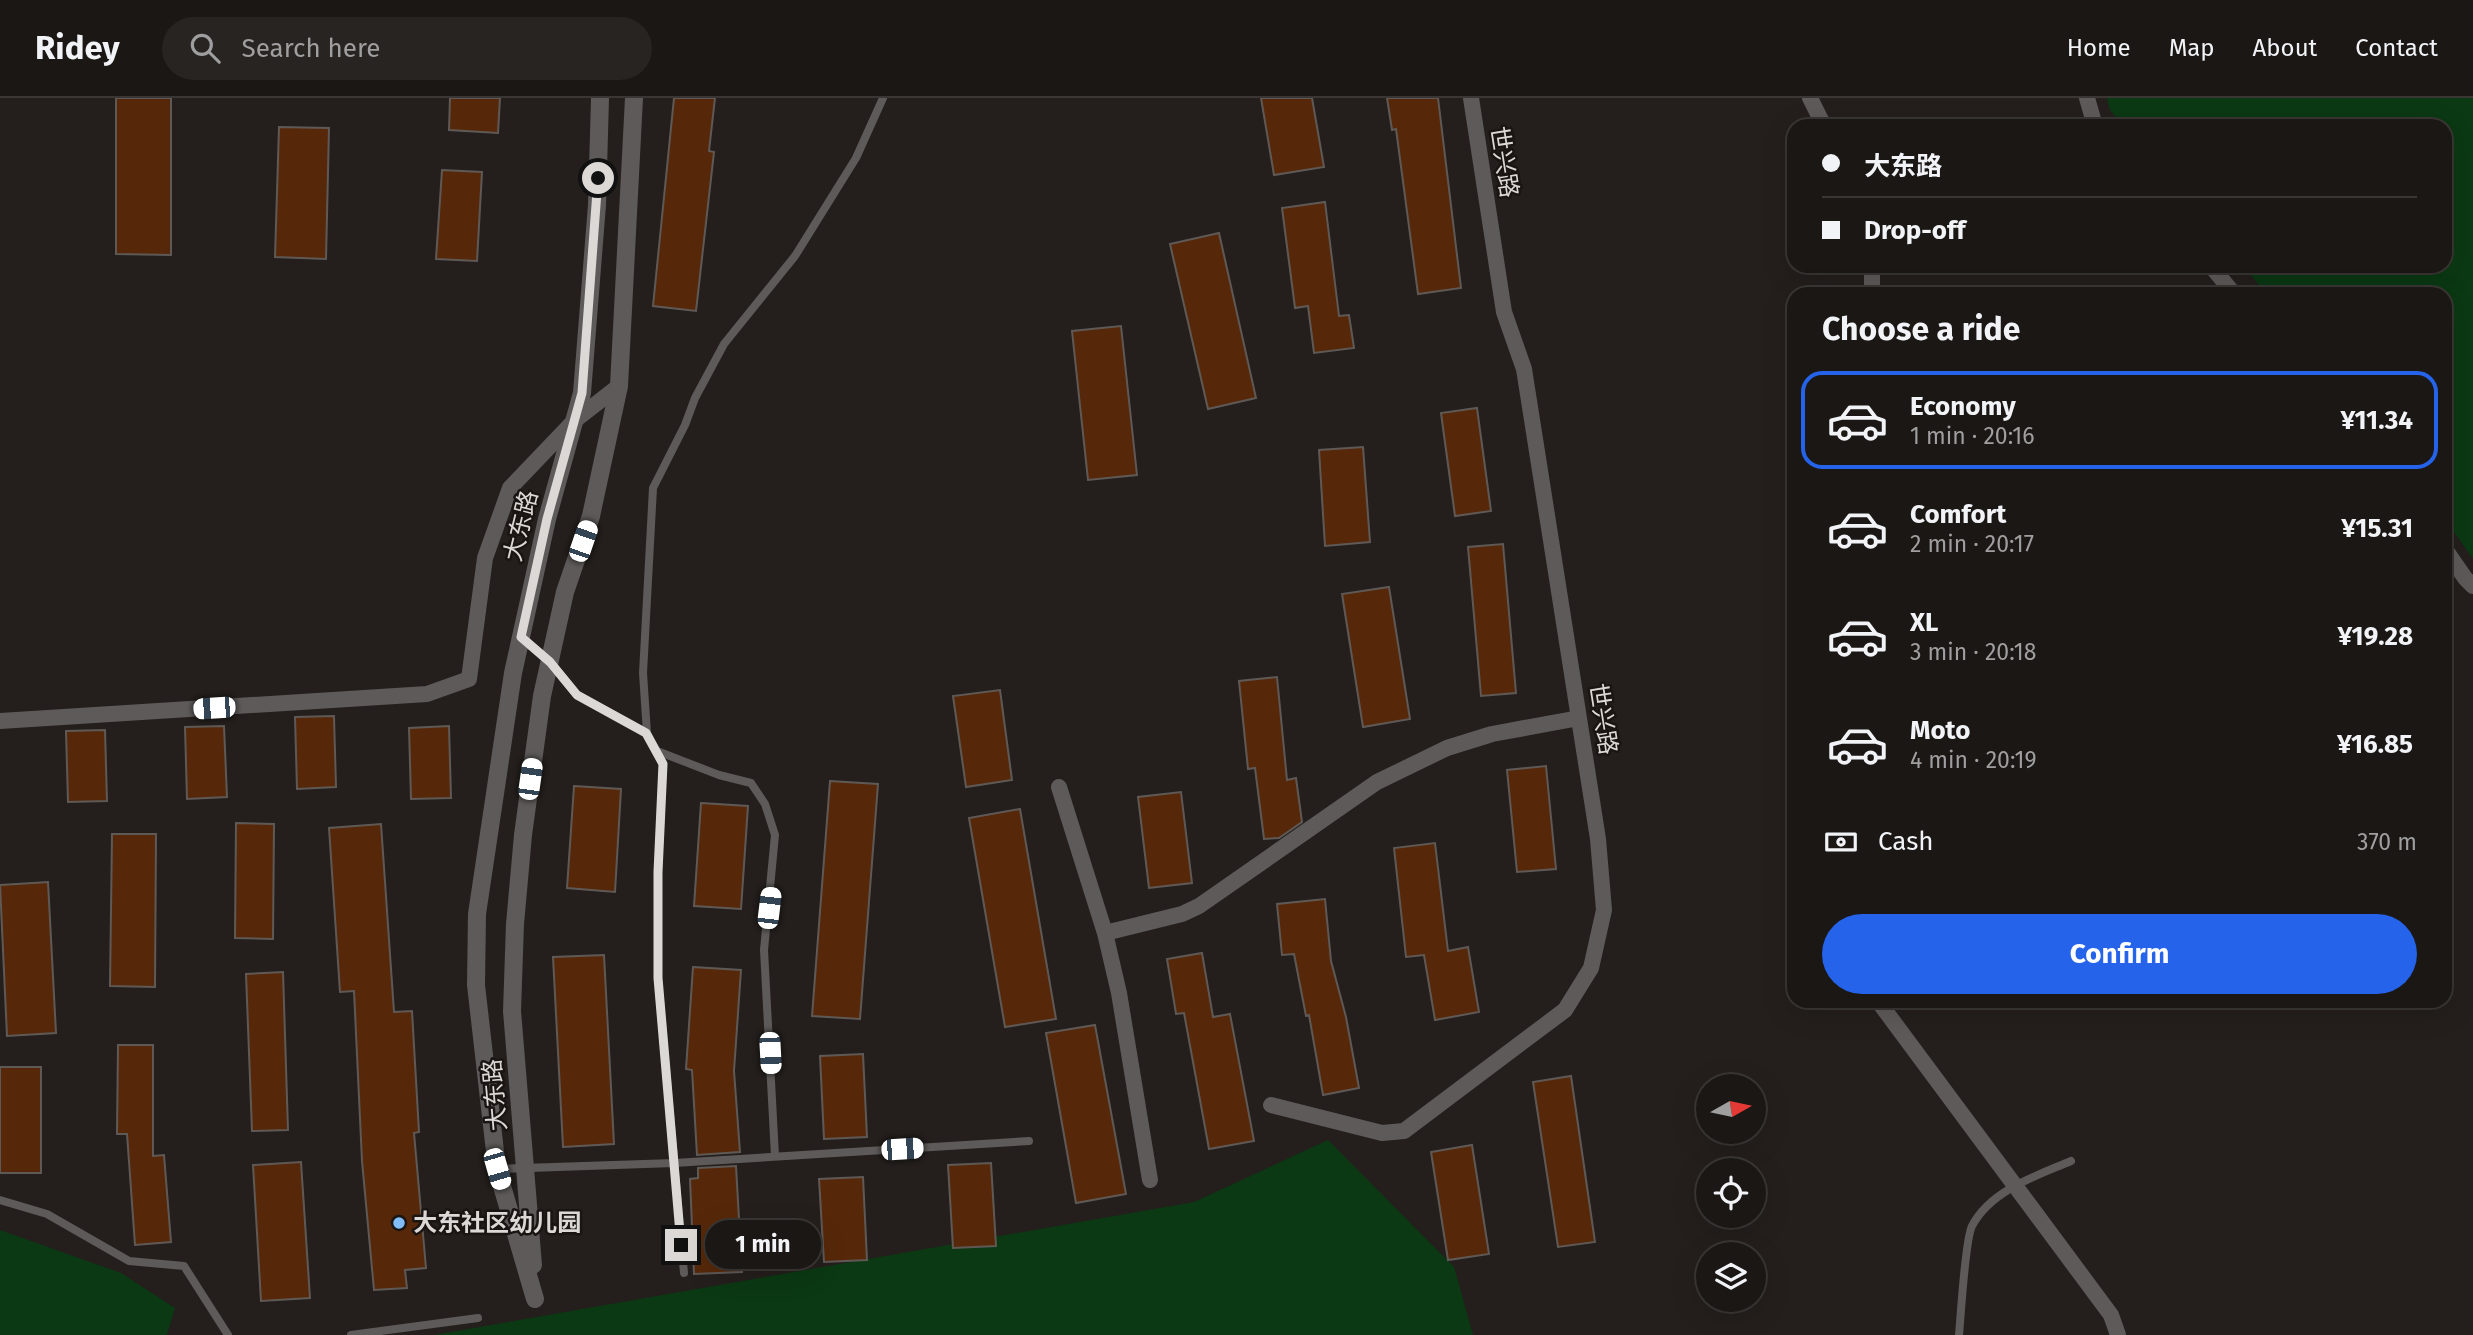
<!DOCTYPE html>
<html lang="en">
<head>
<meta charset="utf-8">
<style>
  body { margin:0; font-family:"Fira Sans","Noto Sans SC",sans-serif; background:#282422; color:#f1f3f6; height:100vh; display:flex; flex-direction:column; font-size:26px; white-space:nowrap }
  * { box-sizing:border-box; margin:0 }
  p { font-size:23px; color:#a09fa0 }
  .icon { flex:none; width:38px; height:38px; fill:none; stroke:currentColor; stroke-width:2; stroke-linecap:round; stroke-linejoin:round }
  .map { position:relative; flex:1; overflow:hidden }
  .details { position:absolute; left:1787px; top:189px; width:665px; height:721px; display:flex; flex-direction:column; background:#1b1715; border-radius:21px; box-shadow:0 7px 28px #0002,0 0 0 2px #393634 }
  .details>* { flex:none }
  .top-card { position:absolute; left:1787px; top:21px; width:665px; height:154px; border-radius:21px; box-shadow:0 7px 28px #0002,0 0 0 2px #393634; display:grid; align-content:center; height:154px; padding:0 35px; background:#1b1715 }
  .needle { width:46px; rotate:81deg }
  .controls { position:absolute; left:1696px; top:976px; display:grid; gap:14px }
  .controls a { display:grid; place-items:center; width:70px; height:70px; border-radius:50%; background:#1b1715; box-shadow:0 7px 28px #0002,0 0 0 2px #393634; font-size:35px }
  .end { position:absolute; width:32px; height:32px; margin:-16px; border:9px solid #dcd8d6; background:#111; box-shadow:0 0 0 4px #111 }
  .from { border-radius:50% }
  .bubble { position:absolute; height:49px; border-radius:24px; background:#1b1715; box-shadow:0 7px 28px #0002,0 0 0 2px #393634; font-size:23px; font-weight:700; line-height:49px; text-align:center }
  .car { position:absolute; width:21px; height:42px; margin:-21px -10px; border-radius:9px; box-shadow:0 0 5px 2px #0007; background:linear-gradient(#fff 24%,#345 0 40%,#fff 0 76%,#345 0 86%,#fff 0) }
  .top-card b { display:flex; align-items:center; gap:24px; height:66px; font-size:26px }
  .top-card b+b { border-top:2px solid #393634 }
  .top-card i { width:18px; height:18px; background:#f1f3f6 }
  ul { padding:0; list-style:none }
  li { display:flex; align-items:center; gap:21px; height:98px; margin:0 14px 10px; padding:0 21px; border:4px solid transparent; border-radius:21px }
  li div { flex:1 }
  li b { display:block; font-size:26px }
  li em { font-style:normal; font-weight:700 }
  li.on { border-color:#2563eb }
  li>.icon { width:63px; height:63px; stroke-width:1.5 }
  h2 { padding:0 35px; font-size:32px; line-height:84px }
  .pay { display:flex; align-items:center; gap:18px; height:77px; padding:0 35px; font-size:26px }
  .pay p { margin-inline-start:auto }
  .action { display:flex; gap:14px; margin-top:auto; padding:14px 35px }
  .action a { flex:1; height:80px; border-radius:42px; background:#2563eb; color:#fff; font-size:28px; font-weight:700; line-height:80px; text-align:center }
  header { display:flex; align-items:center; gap:42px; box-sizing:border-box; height:98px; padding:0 35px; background:#1b1715; border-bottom:2px solid #393634 }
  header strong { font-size:33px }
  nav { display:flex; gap:38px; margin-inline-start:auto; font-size:24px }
  .search { width:490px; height:63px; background:#282422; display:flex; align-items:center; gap:18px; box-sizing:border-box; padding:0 24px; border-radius:38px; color:#a09fa0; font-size:26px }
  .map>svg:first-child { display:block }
  .green { fill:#0b3913 }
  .building { fill:#562809; stroke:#5f5956; stroke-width:2 }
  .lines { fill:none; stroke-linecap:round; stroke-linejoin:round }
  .service { stroke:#5e5a5a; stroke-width:8 }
  .minor { stroke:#5e5a5a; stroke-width:16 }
  .tertiary { stroke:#5e5a5a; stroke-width:18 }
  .route { stroke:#dcd8d6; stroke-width:9 }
  .poi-dot { fill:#80bdfa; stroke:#1a1513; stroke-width:2.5 }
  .labels { text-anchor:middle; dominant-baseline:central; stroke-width:5; stroke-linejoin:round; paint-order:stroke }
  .street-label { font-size:24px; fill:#dcd8d6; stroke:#1a1513 }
  .poi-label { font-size:24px; font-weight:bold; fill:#dcd8d6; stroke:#1a1513; text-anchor:start }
</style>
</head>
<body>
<header>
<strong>Ridey</strong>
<div class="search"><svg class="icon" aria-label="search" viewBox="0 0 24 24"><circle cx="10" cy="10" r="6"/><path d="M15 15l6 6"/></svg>Search here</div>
<nav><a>Home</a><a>Map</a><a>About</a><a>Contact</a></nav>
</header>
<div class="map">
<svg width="2473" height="1237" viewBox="0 0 2473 1237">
  <rect width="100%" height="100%" fill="#241f1c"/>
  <!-- green -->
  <path class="green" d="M2107 0H2473V461L2445 421V196H2267L2243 168H2445V28H2123L2110 12Z
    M1328 1042 1454 1169 1473 1237H434L1194 1104Z
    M0 1132 121 1175 175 1210 167 1237H0Z"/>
  <!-- building -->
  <path class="building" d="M116 0H171V157L116 156Z
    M450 0H500L498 35 449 32Z
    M674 0H715L709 53 714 54 696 213 653 208Z
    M1261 0H1312L1324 69 1274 77Z
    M1387 0H1438L1461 190 1418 196 1396 31 1392 32Z
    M279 29 329 30 326 161 275 159Z
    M442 72 482 74 477 163 436 161Z
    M1325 104 1339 218 1349 217 1354 250 1314 255 1308 208 1295 210 1282 110Z
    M1219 135 1256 300 1208 311 1170 146Z
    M1121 228 1137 377 1088 382 1072 233Z
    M1477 310 1491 413 1455 418 1441 315Z
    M1363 349 1370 444 1325 448 1319 352Z
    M1503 446 1516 595 1481 598 1468 449Z
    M1389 489 1410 621 1363 629 1342 496Z
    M1277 579 1287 682 1296 680 1302 724 1279 740 1264 741 1255 670 1248 671 1239 583Z
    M1000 592 1012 682 966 689 953 598Z
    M334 618 336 689 297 691 295 619Z
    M224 628 227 699 187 701 185 629Z
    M449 628 451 700 411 701 409 630Z
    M105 632 107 703 68 704 66 633Z
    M1546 668 1556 771 1517 774 1507 672Z
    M830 683 878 686 860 921 812 918Z
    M574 688 621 691 615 794 567 790Z
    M1181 694 1192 785 1149 790 1138 699Z
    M701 705 748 708 741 811 694 808Z
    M1020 711 1056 921 1005 929 969 720Z
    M236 725 274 726 273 841 235 840Z
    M381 726 394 914 412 913 419 1034 414 1035 426 1170 405 1172 407 1190 374 1192 362 1063 354 893 340 894 329 730Z
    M112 736H156L155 889 110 888Z
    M1435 745 1448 853 1468 849 1479 914 1435 922 1424 857 1406 859 1394 750Z
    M48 784 56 935 7 938 0 787Z
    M1325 801 1331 863 1346 919 1359 990 1323 997 1309 917 1306 918 1294 856 1282 857 1277 806Z
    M1202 855 1213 919 1230 916 1254 1043 1209 1051 1184 915 1176 916 1167 861Z
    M604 857 614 1046 563 1049 553 859Z
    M693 869 741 872 734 973 740 1054 697 1057 692 972 686 971Z
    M283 874 288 1032 252 1033 246 876Z
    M1095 927 1126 1096 1076 1105 1046 935Z
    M118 947H153V1058L164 1057 171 1144 135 1147 127 1036H117Z
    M863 956 867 1039 824 1041 820 958Z
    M0 969H41V1075H0Z
    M1571 978 1595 1144 1558 1149 1533 984Z
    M1472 1047 1489 1156 1448 1162 1431 1054Z
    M301 1064 310 1200 261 1203 253 1067Z
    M991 1065 996 1148 953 1150 948 1067Z
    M736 1068 742 1174 694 1176 690 1081 698 1080V1070Z
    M863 1079 867 1162 824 1164 819 1081Z"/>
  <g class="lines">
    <!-- service -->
    <path class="service" d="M522 541 550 564 577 597 647 635
      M657 653 719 677 751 685 765 706 775 737 764 852 775 1058
      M497 1071 674 1065 1029 1043
      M0 1102 47 1116 129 1163 184 1168 228 1237
      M684 1175 658 880V774L663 666 647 635 643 575 653 390 685 327 695 300 724 246 795 158 856 60 883 0
      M351 1237 478 1220
      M1959 1237C1961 1216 1965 1142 1972 1128 1991 1092 2036 1078 2071 1063"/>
    <!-- minor -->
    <path class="minor" d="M1810 0 1824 28
      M2087 0 2095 28
      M1872 168V196
      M2211 168 2234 196
      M2445 451 2465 480 2473 488
      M0 623 427 596 469 581 485 460 510 390 574 323 619 288
      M1059 689 1105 835 1119 895 1150 1082
      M1105 835 1182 816 1199 808 1377 684 1447 650 1492 636 1579 620
      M1878 903 2111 1217 2118 1237
      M1271 1007 1382 1035 1404 1033 1565 912 1591 870 1604 812 1598 741 1524 271 1504 214 1471 0"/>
    <!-- tertiary -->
    <path class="tertiary" d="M533 1167 512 913 515 826 523 737 542 598 565 494 591 418 619 288 634 0
      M535 1201 497 1071 476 887 477 816 513 575 547 421 582 295 597 107 600 0"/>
  </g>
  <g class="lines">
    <!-- route -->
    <path class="route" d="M598 80 582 295 547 421 521 539 550 564 577 597 646 635 663 666 658 774V880L681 1147"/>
  </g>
  <!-- markers -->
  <circle class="poi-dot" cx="399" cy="1125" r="7"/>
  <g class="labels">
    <!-- street labels -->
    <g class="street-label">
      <text transform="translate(1504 64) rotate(81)">世兴路</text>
      <text transform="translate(521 428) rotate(-76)">大东路</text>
      <text transform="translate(1603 621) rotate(81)">世兴路</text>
      <text transform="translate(495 997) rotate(-95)">大东路</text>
    </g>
    <!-- poi labels -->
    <g class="poi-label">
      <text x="413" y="1125">大东社区幼儿园</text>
    </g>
  </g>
</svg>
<div class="controls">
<a><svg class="needle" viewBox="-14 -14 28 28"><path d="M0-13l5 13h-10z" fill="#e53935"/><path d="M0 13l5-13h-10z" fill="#a09fa0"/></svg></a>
<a><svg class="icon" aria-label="locate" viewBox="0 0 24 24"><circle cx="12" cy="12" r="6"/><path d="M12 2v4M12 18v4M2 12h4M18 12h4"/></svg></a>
<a><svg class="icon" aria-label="layers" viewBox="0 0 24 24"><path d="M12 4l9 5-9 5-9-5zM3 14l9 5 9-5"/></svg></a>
</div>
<i class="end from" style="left:598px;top:80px"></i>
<i class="end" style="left:681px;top:1147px"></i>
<div class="bubble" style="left:705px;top:1122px;width:116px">1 min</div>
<i class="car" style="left:583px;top:443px;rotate:19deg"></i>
<i class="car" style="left:214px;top:610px;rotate:266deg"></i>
<i class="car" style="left:530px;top:681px;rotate:8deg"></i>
<i class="car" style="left:769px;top:810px;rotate:7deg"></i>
<i class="car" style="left:770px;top:955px;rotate:177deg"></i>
<i class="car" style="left:902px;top:1051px;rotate:86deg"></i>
<i class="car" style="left:497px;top:1071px;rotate:164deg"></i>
<div class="top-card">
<b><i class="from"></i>大东路</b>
<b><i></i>Drop-off</b>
</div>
<section class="details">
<h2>Choose a ride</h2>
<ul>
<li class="on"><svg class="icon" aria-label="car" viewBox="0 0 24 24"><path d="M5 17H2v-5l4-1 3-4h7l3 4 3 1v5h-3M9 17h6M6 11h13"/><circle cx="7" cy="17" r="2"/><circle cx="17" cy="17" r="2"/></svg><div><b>Economy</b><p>1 min · 20:16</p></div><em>¥11.34</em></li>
<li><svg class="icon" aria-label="car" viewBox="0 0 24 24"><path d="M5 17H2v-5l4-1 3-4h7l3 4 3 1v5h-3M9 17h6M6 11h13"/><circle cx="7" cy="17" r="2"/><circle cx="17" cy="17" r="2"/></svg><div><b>Comfort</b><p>2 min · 20:17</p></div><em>¥15.31</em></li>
<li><svg class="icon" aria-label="car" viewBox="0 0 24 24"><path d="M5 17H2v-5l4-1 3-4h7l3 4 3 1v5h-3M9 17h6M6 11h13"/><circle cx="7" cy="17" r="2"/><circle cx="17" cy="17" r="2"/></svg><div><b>XL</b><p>3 min · 20:18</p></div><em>¥19.28</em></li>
<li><svg class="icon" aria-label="car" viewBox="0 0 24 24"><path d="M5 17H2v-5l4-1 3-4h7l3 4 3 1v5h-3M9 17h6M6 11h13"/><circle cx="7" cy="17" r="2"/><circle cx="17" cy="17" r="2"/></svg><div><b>Moto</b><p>4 min · 20:19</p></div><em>¥16.85</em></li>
</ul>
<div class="pay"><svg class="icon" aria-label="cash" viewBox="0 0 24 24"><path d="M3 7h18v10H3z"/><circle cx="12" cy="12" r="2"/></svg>Cash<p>370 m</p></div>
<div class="action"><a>Confirm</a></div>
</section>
</div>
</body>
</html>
